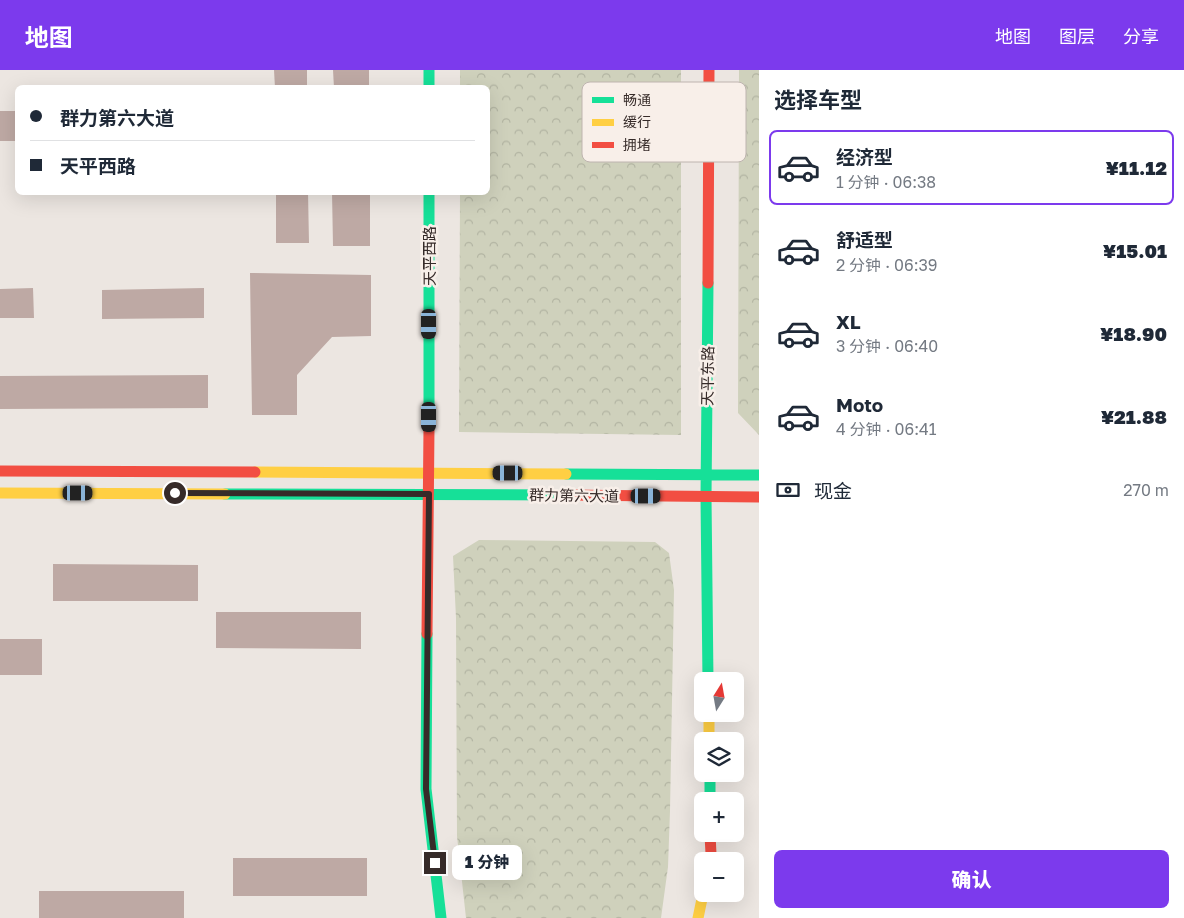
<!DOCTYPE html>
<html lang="zh">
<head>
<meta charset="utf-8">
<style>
  body { margin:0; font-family:"Golos Text","Noto Sans SC",sans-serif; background:#f2f2f3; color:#1f2937; height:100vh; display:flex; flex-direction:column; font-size:19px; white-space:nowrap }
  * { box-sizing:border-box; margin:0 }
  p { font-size:16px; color:#747a83 }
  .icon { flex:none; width:28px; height:28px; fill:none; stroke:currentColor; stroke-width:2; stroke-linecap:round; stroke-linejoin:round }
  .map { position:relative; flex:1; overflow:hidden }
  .panel { display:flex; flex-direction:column; background:#fff; width:425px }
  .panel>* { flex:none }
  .hud { position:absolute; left:15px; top:15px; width:475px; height:110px; border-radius:8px; box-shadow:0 5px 20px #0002; display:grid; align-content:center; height:110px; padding:0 15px; background:#fff }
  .needle { width:32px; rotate:11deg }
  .fabs { position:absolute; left:694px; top:602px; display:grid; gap:10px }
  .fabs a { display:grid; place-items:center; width:50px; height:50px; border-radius:8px; background:#fff; box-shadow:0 5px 20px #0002; font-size:25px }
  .end { position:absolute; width:22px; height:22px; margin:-11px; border:6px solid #362b29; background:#fff; box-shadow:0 0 0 2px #fff }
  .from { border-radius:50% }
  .bubble { position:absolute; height:35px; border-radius:8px; background:#fff; box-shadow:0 5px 20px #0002; font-size:16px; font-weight:800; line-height:35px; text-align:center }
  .car { position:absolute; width:15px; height:30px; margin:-15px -8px; border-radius:6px; box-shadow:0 0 4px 1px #0007; background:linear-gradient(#222 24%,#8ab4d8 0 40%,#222 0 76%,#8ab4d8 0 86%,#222 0) }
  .hud b { display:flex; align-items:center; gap:18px; height:48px; font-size:19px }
  .hud b+b { border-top:1px solid #e0e1e3 }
  .hud i { width:12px; height:12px; background:#1f2937 }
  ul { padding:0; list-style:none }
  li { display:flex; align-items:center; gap:15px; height:75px; margin:0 10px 8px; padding:0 5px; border:2px solid transparent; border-radius:8px }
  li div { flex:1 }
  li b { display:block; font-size:19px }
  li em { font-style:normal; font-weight:800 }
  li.active { border-color:#7c3aed }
  li>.icon { width:45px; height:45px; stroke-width:1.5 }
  h2 { padding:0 15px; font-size:22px; line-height:60px }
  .pay { display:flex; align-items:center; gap:12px; height:55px; padding:0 15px; font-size:19px }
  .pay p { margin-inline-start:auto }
  .cta { display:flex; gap:10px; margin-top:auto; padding:10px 15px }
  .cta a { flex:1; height:58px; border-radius:8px; background:#7c3aed; color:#fff; font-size:20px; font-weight:800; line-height:58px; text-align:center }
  header { display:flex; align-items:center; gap:30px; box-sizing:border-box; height:70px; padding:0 25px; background:#7c3aed; color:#fff }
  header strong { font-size:24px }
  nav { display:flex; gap:28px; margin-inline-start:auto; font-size:18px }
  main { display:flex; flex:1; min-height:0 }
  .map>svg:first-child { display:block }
  .forest { fill:url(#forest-crowns) }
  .building { fill:#bea9a4 }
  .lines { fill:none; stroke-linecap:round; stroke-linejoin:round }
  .fast { stroke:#16e098; stroke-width:11 }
  .slow { stroke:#ffcf43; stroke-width:11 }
  .jam { stroke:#f24e42; stroke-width:11 }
  .route { stroke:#362b29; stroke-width:6 }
  .labels { text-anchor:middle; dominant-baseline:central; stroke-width:5; stroke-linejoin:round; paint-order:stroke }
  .street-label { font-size:15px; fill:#362b29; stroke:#f8efe9 }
  .key { fill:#f8efe9; stroke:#beb4af; stroke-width:1 }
  .key-label { font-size:14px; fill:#362b29 }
</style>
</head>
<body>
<header>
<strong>地图</strong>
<nav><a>地图</a><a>图层</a><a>分享</a></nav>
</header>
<main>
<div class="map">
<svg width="759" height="848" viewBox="0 0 759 848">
  <defs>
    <pattern id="forest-crowns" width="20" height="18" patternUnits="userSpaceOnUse" patternTransform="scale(1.25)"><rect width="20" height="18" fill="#cfd1bc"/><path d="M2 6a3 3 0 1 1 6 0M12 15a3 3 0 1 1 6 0" fill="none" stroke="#b2b4a2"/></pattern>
  </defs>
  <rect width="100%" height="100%" fill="#ece6e1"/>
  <!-- forest -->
  <path class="forest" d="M460 0H681V365L459 362 460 123 488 122V18L460 17Z
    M739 0H759V365L738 343Z
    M479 470 655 472 669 483 674 520 670 741 668 797 661 848H466L457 766 456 548 453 486Z"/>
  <!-- building -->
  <path class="building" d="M274 0H307V18H275Z
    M333 0H369V18H334Z
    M0 41H18V71H0Z
    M276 122H308L309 173H276Z
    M332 122H370V176H333Z
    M250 203 371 205V266L332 267 297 305V345H252Z
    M33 218 34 248H0V219Z
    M204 218V248L102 249V220Z
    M208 305V338L0 339V306Z
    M53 494 198 495V531H53Z
    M216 542H361V579L216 578Z
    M0 569H42V605H0Z
    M233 788H367V826H233Z
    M39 821H184V848H39Z"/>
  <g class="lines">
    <!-- fast -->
    <path class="fast" d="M429 0V18
      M429 122V358
      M708 213 706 427 708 611
      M566 404 759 405
      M225 424 566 425
      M427 564 426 719 441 848
      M710 704V731"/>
    <!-- slow -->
    <path class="slow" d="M255 402 566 404
      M0 423 225 424
      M709 644V671
      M698 848 703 824"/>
    <!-- jam -->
    <path class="jam" d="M708 213 709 0
      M0 401 255 402
      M566 425 759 427
      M427 564 429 358
      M709 791 711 784 710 764"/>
  </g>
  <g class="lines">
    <!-- route -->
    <path class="route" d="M175 423 429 424 426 719 435 793"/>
  </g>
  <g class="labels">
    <!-- street labels -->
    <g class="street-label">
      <text transform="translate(429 186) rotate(-90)">天平西路</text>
      <text transform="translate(707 306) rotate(-89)">天平东路</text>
      <text transform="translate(574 425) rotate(1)">群力第六大道</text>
    </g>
  </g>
  <!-- legend -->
  <rect x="582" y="12" width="164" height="80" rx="8" class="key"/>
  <rect x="592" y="27" width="22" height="6" fill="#16e098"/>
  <rect x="592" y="49" width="22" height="7" fill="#ffcf43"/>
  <rect x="592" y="72" width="22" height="6" fill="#f24e42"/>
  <g class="key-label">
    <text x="623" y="35">畅通</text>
    <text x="623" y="57">缓行</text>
    <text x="623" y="80">拥堵</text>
  </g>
</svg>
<div class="fabs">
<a><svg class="needle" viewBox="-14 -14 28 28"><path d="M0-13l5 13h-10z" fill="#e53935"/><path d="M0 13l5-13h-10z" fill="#747a83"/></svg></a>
<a><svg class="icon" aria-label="layers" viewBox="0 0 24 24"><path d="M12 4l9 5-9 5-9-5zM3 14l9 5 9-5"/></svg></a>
<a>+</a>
<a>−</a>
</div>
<i class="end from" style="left:175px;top:423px"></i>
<i class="end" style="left:435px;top:793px"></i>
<div class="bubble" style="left:452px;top:775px;width:70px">1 分钟</div>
<i class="car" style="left:429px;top:254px;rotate:180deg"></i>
<i class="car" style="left:429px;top:347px;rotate:180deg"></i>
<i class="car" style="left:508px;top:403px;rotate:270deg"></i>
<i class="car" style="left:78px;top:423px;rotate:90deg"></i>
<i class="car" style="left:646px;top:426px;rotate:90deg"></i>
<div class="hud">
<b><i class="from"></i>群力第六大道</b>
<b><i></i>天平西路</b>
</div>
</div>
<section class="panel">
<h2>选择车型</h2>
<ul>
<li class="active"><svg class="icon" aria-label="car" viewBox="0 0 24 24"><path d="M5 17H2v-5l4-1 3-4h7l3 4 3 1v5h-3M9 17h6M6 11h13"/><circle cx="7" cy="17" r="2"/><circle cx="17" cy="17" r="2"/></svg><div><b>经济型</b><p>1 分钟 · 06:38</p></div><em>¥11.12</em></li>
<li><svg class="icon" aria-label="car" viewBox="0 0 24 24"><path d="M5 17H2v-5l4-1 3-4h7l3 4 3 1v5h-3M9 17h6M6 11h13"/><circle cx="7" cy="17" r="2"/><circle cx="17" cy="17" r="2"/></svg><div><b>舒适型</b><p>2 分钟 · 06:39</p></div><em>¥15.01</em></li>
<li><svg class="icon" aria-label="car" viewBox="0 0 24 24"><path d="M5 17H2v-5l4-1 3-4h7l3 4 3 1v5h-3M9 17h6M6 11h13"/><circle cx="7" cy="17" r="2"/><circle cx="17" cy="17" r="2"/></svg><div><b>XL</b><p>3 分钟 · 06:40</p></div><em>¥18.90</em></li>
<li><svg class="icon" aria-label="car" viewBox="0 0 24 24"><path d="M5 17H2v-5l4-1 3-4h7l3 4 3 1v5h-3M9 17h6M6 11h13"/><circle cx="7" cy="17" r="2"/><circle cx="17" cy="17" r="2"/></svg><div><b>Moto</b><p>4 分钟 · 06:41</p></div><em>¥21.88</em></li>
</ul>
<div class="pay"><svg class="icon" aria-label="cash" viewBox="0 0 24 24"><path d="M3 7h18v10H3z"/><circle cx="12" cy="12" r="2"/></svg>现金<p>270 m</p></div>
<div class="cta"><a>确认</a></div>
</section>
</main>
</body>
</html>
